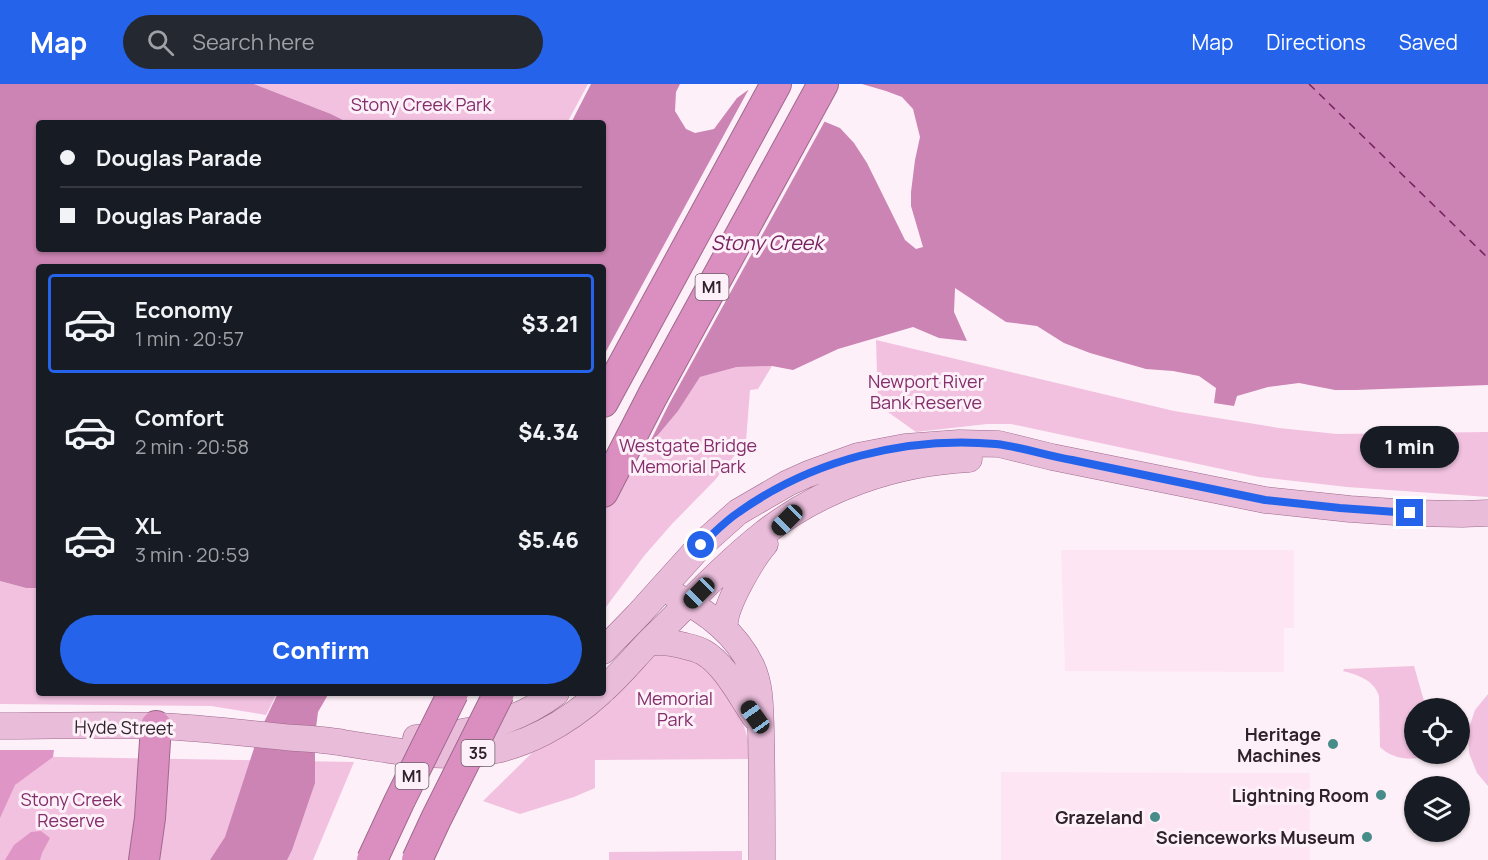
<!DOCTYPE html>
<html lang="en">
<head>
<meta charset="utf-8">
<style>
  body { margin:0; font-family:Manrope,sans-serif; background:#242831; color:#f1f3f6; height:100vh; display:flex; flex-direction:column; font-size:22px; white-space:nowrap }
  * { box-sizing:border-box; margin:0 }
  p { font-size:20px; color:#9ea1a6 }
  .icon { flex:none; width:33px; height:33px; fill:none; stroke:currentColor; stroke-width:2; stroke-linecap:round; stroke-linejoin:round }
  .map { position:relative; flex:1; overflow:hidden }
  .sheet { position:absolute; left:36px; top:180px; width:570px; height:432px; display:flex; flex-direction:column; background:#171b24; border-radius:6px; box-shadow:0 2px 4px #0004 }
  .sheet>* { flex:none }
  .hud { position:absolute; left:36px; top:36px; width:570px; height:132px; border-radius:6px; box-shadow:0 2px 4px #0004; display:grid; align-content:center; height:132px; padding:0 24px; background:#171b24 }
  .tools { position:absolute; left:1404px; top:614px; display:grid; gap:12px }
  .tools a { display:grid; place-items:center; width:66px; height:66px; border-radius:50%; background:#171b24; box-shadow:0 2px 4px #0004; font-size:30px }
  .end { position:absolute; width:27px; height:27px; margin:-14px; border:8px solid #2563eb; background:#fff; box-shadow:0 0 0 3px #fff }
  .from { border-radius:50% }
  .bubble { position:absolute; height:42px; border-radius:21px; background:#171b24; box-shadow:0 2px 4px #0004; font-size:20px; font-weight:800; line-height:42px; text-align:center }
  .car { position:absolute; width:18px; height:36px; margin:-18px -9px; border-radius:8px; box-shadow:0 0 4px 2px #0007; background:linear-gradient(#222 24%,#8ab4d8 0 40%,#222 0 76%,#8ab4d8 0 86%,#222 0) }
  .hud b { display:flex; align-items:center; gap:21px; height:57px; font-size:22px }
  .hud b+b { border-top:2px solid #363941 }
  .hud i { width:15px; height:15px; background:#f1f3f6 }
  ul { padding:10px 0 0; list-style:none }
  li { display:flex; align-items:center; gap:18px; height:99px; margin:0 12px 9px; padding:0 12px; border:3px solid transparent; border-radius:6px }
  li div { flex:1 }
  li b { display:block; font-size:22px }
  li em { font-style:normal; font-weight:800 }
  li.active { border-color:#2563eb }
  li>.icon { width:54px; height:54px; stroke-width:1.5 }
  .primary-button { display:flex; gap:12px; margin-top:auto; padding:12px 24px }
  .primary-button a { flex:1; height:69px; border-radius:36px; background:#2563eb; color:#fff; font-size:24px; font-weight:800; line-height:69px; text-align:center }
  header { display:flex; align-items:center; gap:36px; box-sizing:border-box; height:84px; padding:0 30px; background:#2563eb; color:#fff }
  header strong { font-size:28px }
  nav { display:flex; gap:33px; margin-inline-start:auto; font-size:21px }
  .search { width:420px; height:54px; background:#242831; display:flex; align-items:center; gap:15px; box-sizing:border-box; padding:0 21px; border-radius:33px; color:#9ea1a6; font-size:22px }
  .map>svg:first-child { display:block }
  .built { fill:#fde5f4 }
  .green { fill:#f1c1df }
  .forest { fill:#df96c6 }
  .water { fill:#cb84b3 }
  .pier { fill:#fef0f8 }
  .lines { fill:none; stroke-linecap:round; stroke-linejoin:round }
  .ferry { stroke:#762260; stroke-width:1.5; stroke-dasharray:8 6; stroke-linecap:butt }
  .primary-casing { stroke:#9f698c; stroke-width:27 }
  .highway-casing { stroke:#9f698c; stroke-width:32 }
  .primary { stroke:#e9bcda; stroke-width:26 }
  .highway { stroke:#db8fc1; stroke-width:30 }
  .highway-bridge-casing { stroke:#9f698c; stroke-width:32; stroke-linecap:butt }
  .highway-bridge { stroke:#db8fc1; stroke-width:30 }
  .route { stroke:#2563eb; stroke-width:8 }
  .poi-dot { fill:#468d89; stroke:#fef0f8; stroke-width:2 }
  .labels { text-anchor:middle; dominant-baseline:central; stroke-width:6; stroke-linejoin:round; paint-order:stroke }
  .shield { fill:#fef0f8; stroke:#6d6068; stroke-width:1.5 }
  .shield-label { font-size:16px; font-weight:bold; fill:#2f232b }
  .park-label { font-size:18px; fill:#832e6b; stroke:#fef0f8 }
  .street-label { font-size:18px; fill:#2f232b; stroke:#fef0f8 }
  .poi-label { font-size:18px; font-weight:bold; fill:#2f232b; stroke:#fef0f8; text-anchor:end }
  .water-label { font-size:20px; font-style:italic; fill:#762260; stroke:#fef0f8 }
</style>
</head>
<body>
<header>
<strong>Map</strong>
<div class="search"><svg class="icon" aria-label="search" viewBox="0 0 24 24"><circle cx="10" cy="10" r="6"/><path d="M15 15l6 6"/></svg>Search here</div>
<nav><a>Map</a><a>Directions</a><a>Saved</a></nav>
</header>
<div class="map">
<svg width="1488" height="776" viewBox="0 0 1488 776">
  <rect width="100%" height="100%" fill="#fef0f8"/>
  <!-- built -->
  <path class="built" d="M1061 466H1294V544H1284V588L1065 587Z
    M1001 688 1310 689V776H1001Z"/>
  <!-- green -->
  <path class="green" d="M254 0H588L567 39H349L331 30Z
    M876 256 1174 327 1279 344 1337 350 1488 348V413L1347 403 1259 393 1011 340H987L916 348 878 321Z
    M772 282 758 305 750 306 746 357 715 396 671 441 644 472 603 527V417L678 327 700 293 737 283Z
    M0 497 26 504H39V609H277L266 631 211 622 0 620Z
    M666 565 703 580 737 621 748 655 749 675 595 676V704L574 713 520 730 483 717 538 663 651 573Z
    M1414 582 1426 624H1414V669H1429C1415 679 1392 675 1380 663L1379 612C1374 596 1358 591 1343 587L1344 585Z
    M1488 610V702L1477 689 1469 669 1468 647 1475 626Z
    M0 672 354 678 313 776H0Z
    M742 767V776H609V768Z"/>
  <!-- forest -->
  <path class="forest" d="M0 666H54L53 673 15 701 0 734Z
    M41 747 50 754 42 769 40 776H5L14 761 31 748Z"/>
  <!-- water -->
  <path class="water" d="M0 0H254L331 30 349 39H39V165H603V39H571L591 0H680L676 8 675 27 686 45 695 49 714 45 737 14 748 6 840 44 854 59 867 79 905 156 916 165 923 163 911 122V108L915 76 920 53 913 25 902 13 886 7 862 0H1488V301L1356 306H1335L1299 299 1268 303 1237 312 1234 322 1214 319 1216 304 1199 292 1173 287 1146 285 1090 269 1064 259 1037 242 1006 238 955 204 954 228 967 257 939 254 913 243 838 265 793 286 772 282 737 283 700 293 678 327 603 417V183H39V504H26L0 497Z
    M278 609H329L318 628 315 652V699L292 766 287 776H210L225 753 259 649Z"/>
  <!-- pier -->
  <path class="pier" d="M750 3 826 35 669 320 640 378 603 420V273Z"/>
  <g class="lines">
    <!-- ferry -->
    <path class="ferry" d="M1309 0 1488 174"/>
    <defs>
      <path id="primary" d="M676 512C707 528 736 549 752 583 761 603 760 625 761 646 762 690 762 733 762 776
        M725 545C722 525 752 475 765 460
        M648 559C659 557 670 558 681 561 688 563 696 564 703 568 725 580 741 613 755 633
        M603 567 638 531 701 461 738 428 788 399 808 390 858 372 905 363 959 359 999 360 1052 373 1265 416 1350 425 1410 429 1462 430 1488 429
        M603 606C621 590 636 571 653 554 688 520 725 480 763 450 822 404 894 379 969 375
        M0 642C53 642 106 640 159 642 204 644 250 650 295 654 311 655 328 656 344 659 389 666 434 675 480 669 525 663 567 639 600 609
        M416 654C466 650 515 640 556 609"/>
      <path id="highway" d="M603 318 776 0
        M603 408 653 311 823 0
        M144 776 150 734 156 642"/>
    </defs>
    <!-- primary casing -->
    <use href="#primary" class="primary-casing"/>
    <!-- highway casing -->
    <use href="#highway" class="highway-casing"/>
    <!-- primary -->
    <use href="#primary" class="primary"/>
    <!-- highway -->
    <use href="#highway" class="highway"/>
    <defs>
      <path id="highway-bridge" d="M372 776 399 718 453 609
        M417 776 436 735 499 609"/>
    </defs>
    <!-- highway-bridge casing -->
    <use href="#highway-bridge" class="highway-bridge-casing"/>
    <!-- highway-bridge -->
    <use href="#highway-bridge" class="highway-bridge"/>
  </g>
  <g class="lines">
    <!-- route -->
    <path class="route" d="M701 461C713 450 725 437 739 428 812 376 906 352 996 360 1022 363 1047 372 1072 376L1265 416 1340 424 1410 429"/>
  </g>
  <!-- markers -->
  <g class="poi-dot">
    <circle cx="1333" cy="660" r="6"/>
    <circle cx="1381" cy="711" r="6"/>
    <circle cx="1155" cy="733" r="6"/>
    <circle cx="1367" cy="753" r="6"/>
  </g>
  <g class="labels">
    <!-- shield labels -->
    <g class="shield">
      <rect x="695.5" y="190" width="33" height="26" rx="4.5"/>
      <rect x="461.5" y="656" width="33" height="26" rx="4.5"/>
      <rect x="395.5" y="679" width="33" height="26" rx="4.5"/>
    </g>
    <g class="shield-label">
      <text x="712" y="203">M1</text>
      <text x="478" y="669">35</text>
      <text x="412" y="692">M1</text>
    </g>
    <!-- park labels -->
    <g class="park-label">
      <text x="421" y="20">Stony Creek Park</text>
      <text x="926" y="297">Newport River<tspan x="926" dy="21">Bank Reserve</tspan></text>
      <text x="688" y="361">Westgate Bridge<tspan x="688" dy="21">Memorial Park</tspan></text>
      <text x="675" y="614">Memorial<tspan x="675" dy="21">Park</tspan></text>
      <text x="71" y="715">Stony Creek<tspan x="71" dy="21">Reserve</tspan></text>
    </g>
    <!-- street labels -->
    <g class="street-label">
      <text transform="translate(124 643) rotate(1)">Hyde Street</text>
    </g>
    <!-- poi labels -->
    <g class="poi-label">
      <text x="1321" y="650">Heritage<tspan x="1321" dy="21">Machines</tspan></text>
      <text x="1369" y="711">Lightning Room</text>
      <text x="1143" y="733">Grazeland</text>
      <text x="1355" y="753">Scienceworks Museum</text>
    </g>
    <!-- water labels -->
    <g class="water-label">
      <text x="767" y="158">Stony Creek</text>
    </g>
  </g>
</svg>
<div class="tools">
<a><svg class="icon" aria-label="locate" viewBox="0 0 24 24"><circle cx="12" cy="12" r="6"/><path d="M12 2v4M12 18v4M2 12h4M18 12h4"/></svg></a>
<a><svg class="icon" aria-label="layers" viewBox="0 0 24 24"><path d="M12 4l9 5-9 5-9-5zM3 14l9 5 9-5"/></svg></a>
</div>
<i class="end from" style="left:701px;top:461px"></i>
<i class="end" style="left:1410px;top:429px"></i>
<div class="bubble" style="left:1360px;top:342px;width:99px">1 min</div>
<i class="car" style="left:787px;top:436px;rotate:225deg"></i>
<i class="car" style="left:699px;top:509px;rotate:225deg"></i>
<i class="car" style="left:755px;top:633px;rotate:325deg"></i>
<div class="hud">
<b><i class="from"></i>Douglas Parade</b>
<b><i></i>Douglas Parade</b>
</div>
<section class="sheet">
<ul>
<li class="active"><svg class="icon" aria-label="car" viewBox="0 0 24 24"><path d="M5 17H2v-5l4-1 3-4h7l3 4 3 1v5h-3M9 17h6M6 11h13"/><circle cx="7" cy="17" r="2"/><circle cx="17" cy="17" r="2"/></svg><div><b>Economy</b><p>1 min · 20:57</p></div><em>$3.21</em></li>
<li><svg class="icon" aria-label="car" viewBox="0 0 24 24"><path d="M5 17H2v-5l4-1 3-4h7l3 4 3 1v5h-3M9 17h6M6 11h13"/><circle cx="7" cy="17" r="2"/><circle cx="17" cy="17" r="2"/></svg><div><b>Comfort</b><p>2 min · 20:58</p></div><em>$4.34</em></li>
<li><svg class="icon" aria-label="car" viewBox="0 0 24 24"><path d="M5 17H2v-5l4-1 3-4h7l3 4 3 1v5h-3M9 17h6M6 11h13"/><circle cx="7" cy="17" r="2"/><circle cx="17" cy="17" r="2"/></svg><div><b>XL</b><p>3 min · 20:59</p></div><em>$5.46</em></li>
</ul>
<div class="primary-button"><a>Confirm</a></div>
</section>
</div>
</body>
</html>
